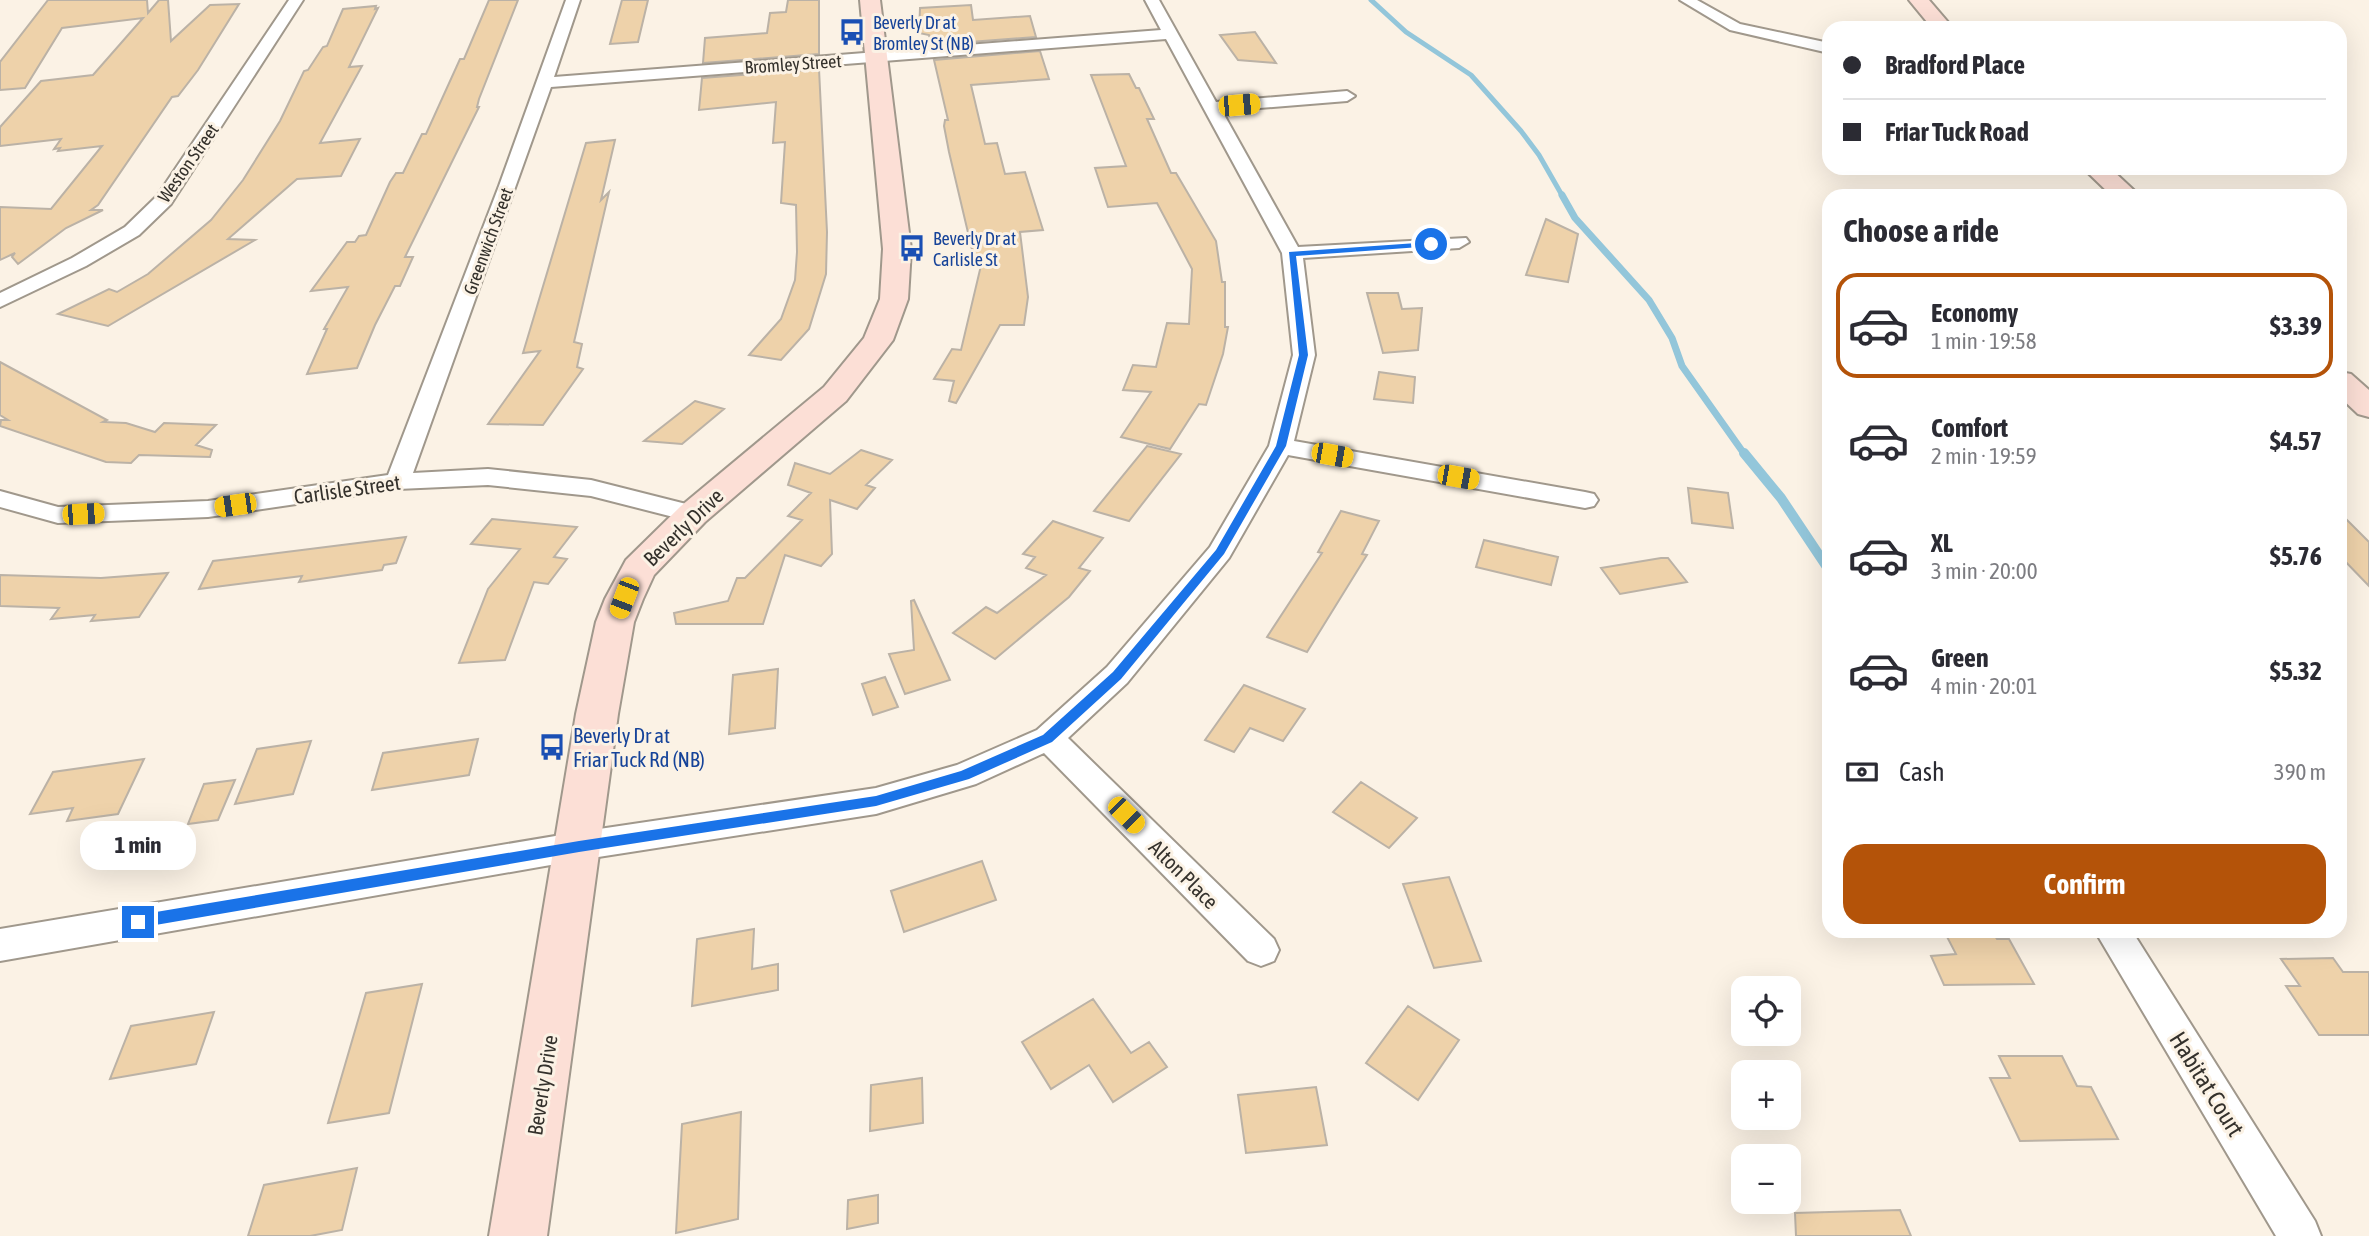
<!DOCTYPE html>
<html lang="en">
<head>
<meta charset="utf-8">
<style>
  body { margin:0; font-family:"Asap Condensed",sans-serif; background:#f7f7f7; color:#2b2b33; height:100vh; display:flex; flex-direction:column; font-size:26px; white-space:nowrap }
  * { box-sizing:border-box; margin:0 }
  p { font-size:23px; color:#7c7c81 }
  .icon { flex:none; width:38px; height:38px; fill:none; stroke:currentColor; stroke-width:2; stroke-linecap:round; stroke-linejoin:round }
  .map { position:relative; flex:1; overflow:hidden }
  .sheet { position:absolute; left:1822px; top:189px; width:525px; height:749px; display:flex; flex-direction:column; background:#fff; border-radius:21px; box-shadow:0 7px 28px #0002 }
  .sheet>* { flex:none }
  .hud { position:absolute; left:1822px; top:21px; width:525px; height:154px; border-radius:21px; box-shadow:0 7px 28px #0002; display:grid; align-content:center; height:154px; padding:0 21px; background:#fff }
  .controls { position:absolute; left:1731px; top:976px; display:grid; gap:14px }
  .controls a { display:grid; place-items:center; width:70px; height:70px; border-radius:14px; background:#fff; box-shadow:0 7px 28px #0002; font-size:35px }
  .end { position:absolute; width:32px; height:32px; margin:-16px; border:9px solid #1a73e8; background:#fff; box-shadow:0 0 0 4px #fff }
  .from { border-radius:50% }
  .bubble { position:absolute; height:49px; border-radius:21px; background:#fff; box-shadow:0 7px 28px #0002; font-size:23px; font-weight:700; line-height:49px; text-align:center }
  .car { position:absolute; width:21px; height:42px; margin:-21px -10px; border-radius:9px; box-shadow:0 0 5px 2px #0007; background:linear-gradient(#f5c518 24%,#345 0 40%,#f5c518 0 76%,#345 0 86%,#f5c518 0) }
  .hud b { display:flex; align-items:center; gap:24px; height:66px; font-size:26px }
  .hud b+b { border-top:2px solid #e1e1e2 }
  .hud i { width:18px; height:18px; background:#2b2b33 }
  ul { padding:0; list-style:none }
  li { display:flex; align-items:center; gap:21px; height:105px; margin:0 14px 10px; padding:0 7px; border:4px solid transparent; border-radius:21px }
  li div { flex:1 }
  li b { display:block; font-size:26px }
  li em { font-style:normal; font-weight:700 }
  li.active { border-color:#b45309 }
  li>.icon { width:63px; height:63px; stroke-width:1.5 }
  h2 { padding:0 21px; font-size:32px; line-height:84px }
  .pay { display:flex; align-items:center; gap:18px; height:77px; padding:0 21px; font-size:26px }
  .pay p { margin-inline-start:auto }
  .action { display:flex; gap:14px; margin-top:auto; padding:14px 21px }
  .action a { flex:1; height:80px; border-radius:21px; background:#b45309; color:#fff; font-size:28px; font-weight:700; line-height:80px; text-align:center }
  .map>svg:first-child { display:block }
  .lines { fill:none; stroke-linecap:round; stroke-linejoin:round }
  .stream-far2 { stroke:#93c6da; stroke-width:5 }
  .stream-far1 { stroke:#93c6da; stroke-width:7 }
  .stream { stroke:#93c6da; stroke-width:10 }
  .building { fill:#eed2aa; stroke:#bbb2a6; stroke-width:2 }
  .street-casing { stroke:#a0988c; stroke-width:4 }
  .secondary-casing { stroke:#a0988c; stroke-width:4 }
  .street { fill:#fff; fill-rule:evenodd }
  .secondary { fill:#fcdfd6; fill-rule:evenodd }
  .route { fill:#1a73e8 }
  .labels { text-anchor:middle; dominant-baseline:central; stroke-width:6; stroke-linejoin:round; paint-order:stroke }
  .far-transit-label { font-size:18px; fill:#164399; stroke:#fbf2e5; text-anchor:start }
  .far-street-label { font-size:18px; fill:#34312c; stroke:#fbf2e5 }
  .street-label { font-size:21px; fill:#34312c; stroke:#fbf2e5 }
  .transit-label { font-size:21px; fill:#164399; stroke:#fbf2e5; text-anchor:start }
  .near-street-label { font-size:24px; fill:#34312c; stroke:#fbf2e5 }
</style>
</head>
<body>
<div class="map">
<svg width="2369" height="1236" viewBox="0 0 2369 1236">
  <rect width="100%" height="100%" fill="#fbf2e5"/>
  <g class="lines">
    <!-- stream-far2 -->
    <path class="stream-far2" d="M1371 0 1406 32 1471 75 1521 131 1539 155 1563 197"/>
    <!-- stream-far1 -->
    <path class="stream-far1" d="M1562 195 1575 218 1649 300 1672 338 1682 366 1745 455"/>
    <!-- stream -->
    <path class="stream" d="M1744 453 1781 498 1829 570"/>
  </g>
  <!-- building -->
  <path class="building" d="M48 0H147L148 13 159 0H168L171 41 210 5 239 4 198 70 178 96 172 97 98 205 91 210H103L66 228 18 264 12 257 15 253 0 260V207L51 209 102 146 58 151 60 148 54 149 61 139 0 146V127L41 81 93 75 143 18 62 28 25 88 0 90V62Z
    M489 0H518L479 99 477 107H479L405 257H413L400 286H395L375 325 357 368 307 374 327 329H324L348 287 311 291 347 242H355L359 236 366 235 390 182 396 173H403L422 134H426L460 59H464Z
    M622 0H648L638 42 610 44Z
    M788 0H819V54L703 63 705 38 767 33 770 13 786 12Z
    M971 5 973 20 1030 16 1036 37 931 45 929 35 919 33 920 8Z
    M376 6 375 9 378 8 349 67 362 66 320 143 360 139 341 176 297 179 228 239 255 240 108 326 58 314 109 289 117 292 148 274 211 220 243 180 280 121 304 71 308 70 323 47 327 46 343 9Z
    M1255 32 1276 63 1238 60 1220 35Z
    M1040 51 1049 79 971 85 985 144 997 143 1005 174 1025 172 1043 230 1020 232 1028 297 1024 325H1000L956 403 949 401 954 381 934 379 952 349 961 350 983 257 974 258 949 152 944 126 945 120H948L934 60Z
    M819 69 827 232 826 274 809 329 781 360 749 355 781 319 795 280 797 252 796 205 781 203 785 142 773 143 776 102 699 110 702 78Z
    M1129 74 1136 88H1139L1154 119H1147L1171 173H1176L1216 241 1222 282H1225V327H1228L1223 354 1206 405 1199 404 1170 449 1121 437 1151 392 1123 390 1133 365 1156 367 1167 323 1189 324 1192 269 1157 203 1108 207 1095 168 1126 166 1091 75Z
    M615 140 601 200 609 192 574 342 582 344 577 367 583 369 543 425 488 424 540 351 523 353 586 143Z
    M1546 219 1578 234 1568 282 1526 275Z
    M1367 293H1398L1402 309 1422 308 1418 350 1383 353Z
    M0 362 107 420 103 422 126 423 155 432 164 423 216 425 196 445 212 450 210 457 139 455 131 463 106 462 0 426 1 420H8L0 415Z
    M1379 372 1415 377 1413 403 1374 399Z
    M695 401 724 409 682 444 644 441Z
    M1147 446 1181 454 1129 521 1094 511Z
    M861 450 892 460 866 485 875 488 857 509 830 500 832 554 821 566 785 555 763 624H676L674 613 728 601 737 578H745L802 520 788 516 811 493 788 485 795 463 830 474Z
    M1688 488 1728 493 1733 528 1692 523Z
    M1341 511 1379 521 1362 554 1367 555 1307 652 1267 637 1322 553 1318 552Z
    M2340 513 2369 542V586L2340 556Z
    M492 519 577 527 554 557 567 559 548 584 534 582 505 660 459 663 488 589 520 549 471 544Z
    M1053 521 1103 538 1079 568 1090 571 1069 597 995 659 953 633 986 607 997 613 1046 575 1026 568 1035 557 1023 554Z
    M406 537 396 563 384 565 382 570 299 582 302 576 199 589 213 561Z
    M1484 540 1558 557 1551 585 1476 567Z
    M1661 558H1668L1687 582 1620 594 1601 568Z
    M168 573 139 617 91 621 95 615 51 619 59 608 0 606V575L101 578Z
    M914 600 950 680 905 694 889 654 914 650 911 601Z
    M778 669 775 728 729 734 733 675Z
    M885 677 898 707 873 715 862 684Z
    M1244 685 1305 709 1283 741 1250 728 1234 752 1205 740Z
    M478 739 469 775 372 790 383 753Z
    M311 741 293 794 235 804 257 749Z
    M144 759 118 814 67 821 73 808 30 814 53 772Z
    M235 780 218 820 188 824 204 784Z
    M1361 782 1417 818 1389 848 1333 812Z
    M982 861 996 900 904 932 891 891Z
    M1449 877 1481 961 1434 968 1403 884Z
    M754 929 752 969 778 964V990L692 1006 697 939Z
    M1944 931H1992L1997 939H2009L2034 984 1944 985 1931 956 1956 954Z
    M2333 958 2343 972H2369V1035H2319L2286 986H2300L2281 959Z
    M422 984 389 1113 328 1123 366 993Z
    M1093 999 1131 1053 1149 1042 1167 1067 1113 1102 1089 1065 1051 1089 1022 1042Z
    M1408 1006 1459 1040 1418 1100 1366 1063Z
    M214 1012 196 1064 110 1079 131 1026Z
    M1999 1056H2062L2077 1086 2091 1087 2118 1139 2020 1141 1990 1078H2010Z
    M922 1078 923 1123 870 1131 871 1085Z
    M1316 1087 1327 1145 1246 1153 1238 1095Z
    M741 1112 738 1219 676 1233 682 1124Z
    M357 1168 342 1230 310 1236H248L264 1185Z
    M878 1195V1223L847 1229 848 1200Z
    M1900 1210 1911 1236H1796L1795 1213Z"/>
  <g class="lines">
    <defs>
      <path id="street" d="M289 0H303L171 204 139 235 86 266 0 307V293L72 258 125 227 157 196Z
        M566 0H580L554 77 1161 30 1145 0H1159L1216 102 1347 91 1355 96 1347 101 1222 111 1298 247 1466 238 1469 242 1459 248 1303 258 1315 355 1294 441 1585 492 1594 494 1598 500 1594 506 1585 508 1288 455 1229 558 1127 683 1068 738 1274 939 1279 950 1274 961 1261 966 1248 961 1044 753 976 784 876 814 579 860 0 961V929L579 832 876 788 957 765 1037 730 1107 667 1210 547 1269 446 1293 355 1282 253 1166 39 551 87 413 473 488 469 591 480 702 508 706 514 702 520 693 522 591 496 488 485 398 489 208 517 58 523 0 507V491L58 507 208 501 388 475 499 186Z
        M1680 0H1697L1740 24 1829 43V53L1730 30Z
        M2095 931H2132L2315 1221 2321 1236H2276Z"/>
      <path id="secondary" d="M860 0H880L911 249 908 299 893 340 846 401 705 522 654 575 643 599 634 622 618 714 547 1236H489L576 714 596 622 605 599 626 560 681 506 824 387 864 338 880 299 883 249Z
        M1909 0H1929L1953 28H1932Z
        M2083 168H2110L2140 196H2112Z
        M2340 372 2351 374 2369 390V417L2358 414 2340 397Z"/>
    </defs>
    <!-- street casing -->
    <use href="#street" class="street-casing"/>
    <!-- secondary casing -->
    <use href="#secondary" class="secondary-casing"/>
    <!-- street -->
    <use href="#street" class="street"/>
    <!-- secondary -->
    <use href="#secondary" class="secondary"/>
  </g>
  <!-- route -->
  <path class="route" d="M1431 242 1434 246 1296 256 1308 355 1286 446 1224 554 1121 679 1052 742 969 779 876 806 579 852 138 928 133 926 131 922 138 915 579 841 876 796 961 771 1043 735 1113 672 1216 550 1276 446 1299 355 1289 252Z"/>
  <!-- icons -->
  <defs>
    <symbol id="bus-bare" viewBox="-9 -9 18 18"><path d="M-5-6H5V4H4V6H2V4H-2V6H-4V4H-5ZM-3.5-4V0h7V-4ZM-3.5 1.2v1.5H-2V1.2ZM2 1.2v1.5H3.5V1.2Z" fill="#1a4fb4" stroke="#fbf2e5" stroke-width="2.5" paint-order="stroke"/></symbol>
  </defs>
  <g fill-rule="evenodd">
    <use href="#bus-bare" x="833" y="13" width="38" height="38"/>
    <use href="#bus-bare" x="893" y="229" width="38" height="38"/>
    <use href="#bus-bare" x="533" y="728" width="38" height="38"/>
  </g>
  <g class="labels">
    <!-- far-transit labels -->
    <g class="far-transit-label">
      <text x="873" y="22">Beverly Dr at<tspan x="873" dy="21">Bromley St (NB)</tspan></text>
      <text x="933" y="238">Beverly Dr at<tspan x="933" dy="21">Carlisle St</tspan></text>
    </g>
    <!-- far-street labels -->
    <g class="far-street-label">
      <text transform="translate(793 64) rotate(-4)">Bromley Street</text>
      <text transform="translate(188 163) rotate(-55)">Weston Street</text>
      <text transform="translate(488 241) rotate(-70)">Greenwich Street</text>
    </g>
    <!-- street labels -->
    <g class="street-label">
      <text transform="translate(347 489) rotate(-8)">Carlisle Street</text>
      <text transform="translate(683 527) rotate(-44)">Beverly Drive</text>
      <text transform="translate(1184 874) rotate(45)">Alton Place</text>
      <text transform="translate(542 1085) rotate(-81)">Beverly Drive</text>
    </g>
    <!-- transit labels -->
    <g class="transit-label">
      <text x="573" y="735">Beverly Dr at<tspan x="573" dy="24">Friar Tuck Rd (NB)</tspan></text>
    </g>
    <!-- near-street labels -->
    <g class="near-street-label">
      <text transform="translate(2207 1084) rotate(58)">Habitat Court</text>
    </g>
  </g>
</svg>
<div class="controls">
<a><svg class="icon" aria-label="locate" viewBox="0 0 24 24"><circle cx="12" cy="12" r="6"/><path d="M12 2v4M12 18v4M2 12h4M18 12h4"/></svg></a>
<a>+</a>
<a>−</a>
</div>
<i class="end from" style="left:1431px;top:244px"></i>
<i class="end" style="left:138px;top:922px"></i>
<div class="bubble" style="left:80px;top:821px;width:116px">1 min</div>
<i class="car" style="left:1239px;top:105px;rotate:85deg"></i>
<i class="car" style="left:1332px;top:455px;rotate:100deg"></i>
<i class="car" style="left:1458px;top:477px;rotate:100deg"></i>
<i class="car" style="left:235px;top:505px;rotate:262deg"></i>
<i class="car" style="left:83px;top:514px;rotate:87deg"></i>
<i class="car" style="left:624px;top:598px;rotate:201deg"></i>
<i class="car" style="left:1126px;top:815px;rotate:135deg"></i>
<div class="hud">
<b><i class="from"></i>Bradford Place</b>
<b><i></i>Friar Tuck Road</b>
</div>
<section class="sheet">
<h2>Choose a ride</h2>
<ul>
<li class="active"><svg class="icon" aria-label="car" viewBox="0 0 24 24"><path d="M5 17H2v-5l4-1 3-4h7l3 4 3 1v5h-3M9 17h6M6 11h13"/><circle cx="7" cy="17" r="2"/><circle cx="17" cy="17" r="2"/></svg><div><b>Economy</b><p>1 min · 19:58</p></div><em>$3.39</em></li>
<li><svg class="icon" aria-label="car" viewBox="0 0 24 24"><path d="M5 17H2v-5l4-1 3-4h7l3 4 3 1v5h-3M9 17h6M6 11h13"/><circle cx="7" cy="17" r="2"/><circle cx="17" cy="17" r="2"/></svg><div><b>Comfort</b><p>2 min · 19:59</p></div><em>$4.57</em></li>
<li><svg class="icon" aria-label="car" viewBox="0 0 24 24"><path d="M5 17H2v-5l4-1 3-4h7l3 4 3 1v5h-3M9 17h6M6 11h13"/><circle cx="7" cy="17" r="2"/><circle cx="17" cy="17" r="2"/></svg><div><b>XL</b><p>3 min · 20:00</p></div><em>$5.76</em></li>
<li><svg class="icon" aria-label="car" viewBox="0 0 24 24"><path d="M5 17H2v-5l4-1 3-4h7l3 4 3 1v5h-3M9 17h6M6 11h13"/><circle cx="7" cy="17" r="2"/><circle cx="17" cy="17" r="2"/></svg><div><b>Green</b><p>4 min · 20:01</p></div><em>$5.32</em></li>
</ul>
<div class="pay"><svg class="icon" aria-label="cash" viewBox="0 0 24 24"><path d="M3 7h18v10H3z"/><circle cx="12" cy="12" r="2"/></svg>Cash<p>390 m</p></div>
<div class="action"><a>Confirm</a></div>
</section>
</div>
</body>
</html>
